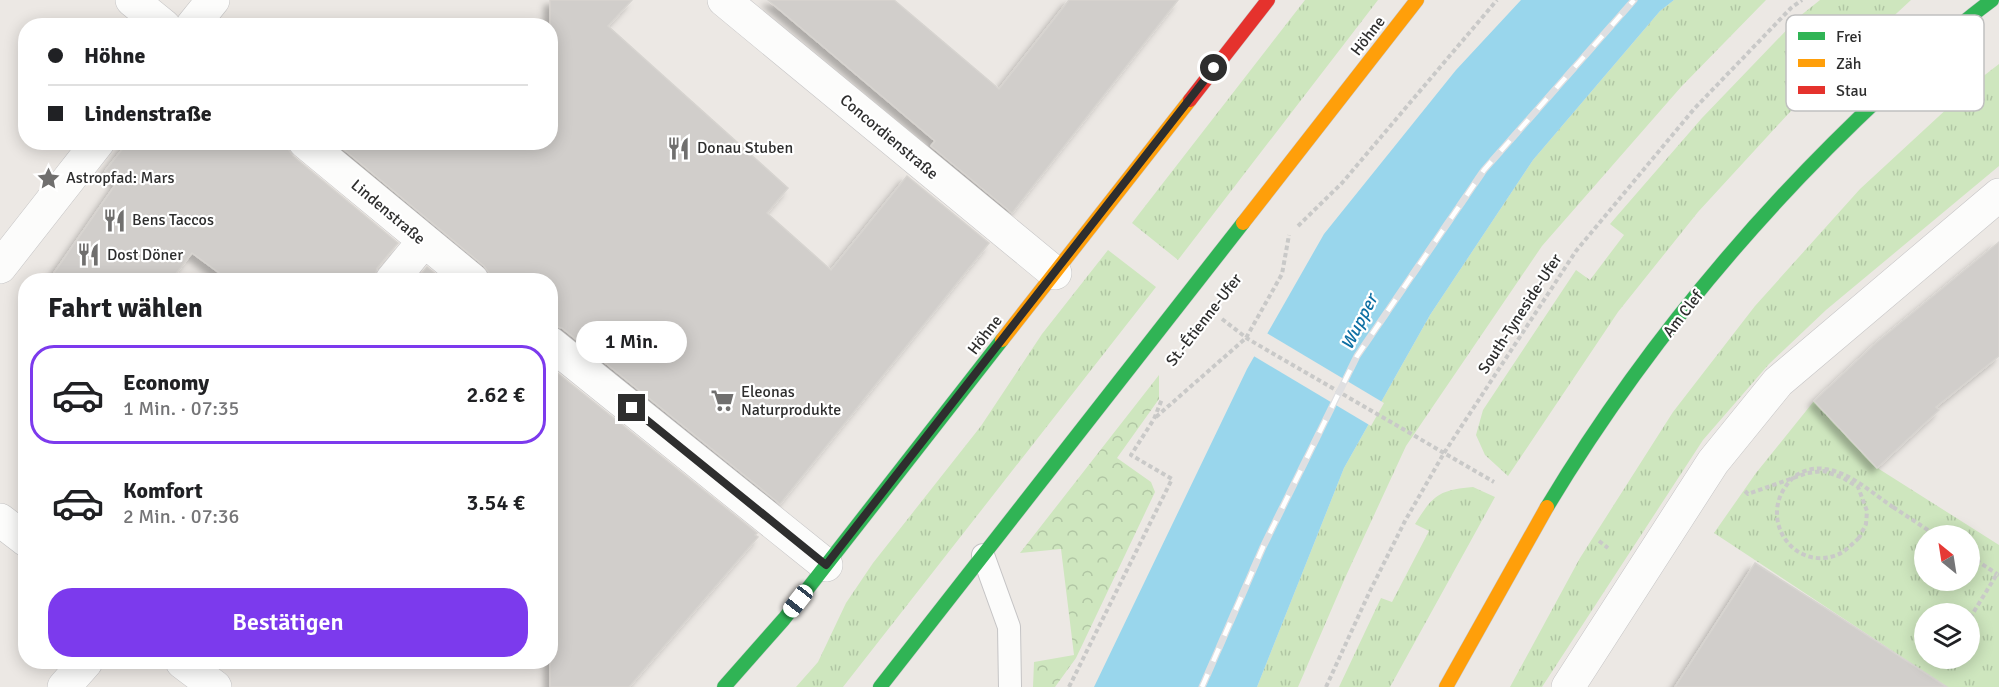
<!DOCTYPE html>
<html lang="de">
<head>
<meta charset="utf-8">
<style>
  body { margin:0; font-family:Signika,sans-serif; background:#f6f6f6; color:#202124; height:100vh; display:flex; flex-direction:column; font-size:22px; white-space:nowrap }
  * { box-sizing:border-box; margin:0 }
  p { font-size:20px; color:#757577 }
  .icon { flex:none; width:33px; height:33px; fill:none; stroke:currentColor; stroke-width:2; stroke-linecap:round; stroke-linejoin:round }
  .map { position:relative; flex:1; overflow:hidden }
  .panel { position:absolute; left:18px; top:273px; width:540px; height:396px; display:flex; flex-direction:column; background:#fff; border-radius:24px; box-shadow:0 3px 15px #0003 }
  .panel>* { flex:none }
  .banner { position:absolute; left:18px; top:18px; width:540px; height:132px; border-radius:24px; box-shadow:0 3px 15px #0003; display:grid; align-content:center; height:132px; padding:0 30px; background:#fff }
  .needle { width:39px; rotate:330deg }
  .controls { position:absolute; left:1914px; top:525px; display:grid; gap:12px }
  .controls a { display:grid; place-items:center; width:66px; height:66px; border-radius:50%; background:#fff; box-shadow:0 3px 15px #0003; font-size:30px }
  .end { position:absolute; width:27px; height:27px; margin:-14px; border:8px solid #2e2e2e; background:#fff; box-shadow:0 0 0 3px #fff }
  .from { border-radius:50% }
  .bubble { position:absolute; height:42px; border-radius:21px; background:#fff; box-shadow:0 3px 15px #0003; font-size:20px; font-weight:600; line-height:42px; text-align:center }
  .car { position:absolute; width:18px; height:36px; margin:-18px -9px; border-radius:8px; box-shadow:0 0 4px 2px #0007; background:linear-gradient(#fff 24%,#345 0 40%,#fff 0 76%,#345 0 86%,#fff 0) }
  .banner b { display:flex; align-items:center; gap:21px; height:57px; font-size:22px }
  .banner b+b { border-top:2px solid #e0e0e0 }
  .banner i { width:15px; height:15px; background:#202124 }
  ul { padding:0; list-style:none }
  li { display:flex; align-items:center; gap:18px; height:99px; margin:0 12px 9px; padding:0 18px; border:3px solid transparent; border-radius:24px }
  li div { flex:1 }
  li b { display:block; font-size:22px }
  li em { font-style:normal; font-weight:600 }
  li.current { border-color:#7c3aed }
  li>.icon { width:54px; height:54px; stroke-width:1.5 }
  h2 { padding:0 30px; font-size:27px; line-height:72px }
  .button { display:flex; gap:12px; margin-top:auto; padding:12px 30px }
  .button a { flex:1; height:69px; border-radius:24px; background:#7c3aed; color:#fff; font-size:24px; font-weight:600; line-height:69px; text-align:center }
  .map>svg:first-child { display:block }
  .grass { fill:url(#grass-tufts); fill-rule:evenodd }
  .forest { fill:url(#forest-crowns) }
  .water { fill:#99d6ec }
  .pier { fill:#ece8e4 }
  .building { fill:#d1cecb; stroke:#d7d4d0; stroke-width:1.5; filter:url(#shadow) }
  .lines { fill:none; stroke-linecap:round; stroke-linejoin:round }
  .lane-casing { stroke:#c5c4c5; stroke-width:24 }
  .street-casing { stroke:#c5c4c5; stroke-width:34 }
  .fast-casing { stroke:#c5c4c5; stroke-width:15 }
  .slow-casing { stroke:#c5c4c5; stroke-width:15 }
  .jam-casing { stroke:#c5c4c5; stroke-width:15 }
  .path { stroke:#c9c9c8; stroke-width:4; stroke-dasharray:4.5 3; stroke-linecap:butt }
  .lane { stroke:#fcfcfb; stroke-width:22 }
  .street { stroke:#fcfcfb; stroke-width:33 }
  .fast { stroke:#30b455; stroke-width:14 }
  .slow { stroke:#ff9f0a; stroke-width:14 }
  .jam { stroke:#e5322d; stroke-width:14 }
  .rail-casing { stroke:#dfdfe1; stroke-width:7 }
  .rail { stroke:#fff; stroke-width:4.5; stroke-dasharray:14; stroke-linecap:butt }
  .path-bridge { stroke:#c9c9c8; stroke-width:4; stroke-dasharray:4.5 3; stroke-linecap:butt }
  .route { stroke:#2e2e2e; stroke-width:8 }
  .labels { text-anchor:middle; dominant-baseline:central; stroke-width:4.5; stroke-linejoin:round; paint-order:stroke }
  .street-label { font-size:16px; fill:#2e2e2e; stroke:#fff }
  .poi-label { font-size:16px; fill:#2e2e2e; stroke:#fff; text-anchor:start }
  .water-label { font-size:18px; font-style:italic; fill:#0d6fa3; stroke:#fff }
  .key { fill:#fff; stroke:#c0c0c0; stroke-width:1.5 }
  .key-label { font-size:16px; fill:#2e2e2e }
</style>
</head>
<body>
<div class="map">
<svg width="1999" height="687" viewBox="0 0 1999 687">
  <defs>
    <pattern id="grass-tufts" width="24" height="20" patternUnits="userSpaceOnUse" patternTransform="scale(1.5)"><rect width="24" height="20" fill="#cee6be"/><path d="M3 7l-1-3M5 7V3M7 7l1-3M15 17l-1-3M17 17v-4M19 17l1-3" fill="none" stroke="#b1c6a4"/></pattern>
    <pattern id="forest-crowns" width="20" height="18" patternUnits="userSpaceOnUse" patternTransform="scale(1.5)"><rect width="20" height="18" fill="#cee6be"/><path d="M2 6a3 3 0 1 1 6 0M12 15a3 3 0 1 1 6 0" fill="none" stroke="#b1c6a4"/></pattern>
    <filter id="shadow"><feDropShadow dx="-5.5" dy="5.5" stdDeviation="3" flood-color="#0004"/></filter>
  </defs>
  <rect width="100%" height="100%" fill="#ece8e4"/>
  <!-- grass -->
  <path class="grass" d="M1305 0H1378L1178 260 1132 223Z
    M1674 0H1766L1681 87 1542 246 1406 446 1345 578 1298 687H1257L1344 468 1430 315 1533 160 1660 11Z
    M1820 0H1911L1790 112 1698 212 1618 312 1508 476 1485 455 1476 435 1483 410 1576 270 1590 280 1624 235 1610 224 1702 118 1800 16Z
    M1999 64V166L1826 310 1769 364 1703 440 1542 687H1510L1580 558 1673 412 1755 306 1860 189 1977 81Z
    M1108 250 1156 287 843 687H796L818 662 846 603 873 563 981 426 1042 334Z
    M1814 401 1879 469 1999 545V687H1947L1714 533 1756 473ZM1924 536H1970V580H1924ZM1924 614H1970V658H1924Z
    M1473 487 1495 497 1390 687H1339L1381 598 1392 602 1429 531 1415 524C1433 495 1439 490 1473 487Z"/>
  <!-- forest -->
  <path class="forest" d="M1159 375V399L1117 458 1151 482 1155 492 1076 658 1055 687H1033L1034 662 1074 655 1061 549 1020 553Z"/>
  <!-- water -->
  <path class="water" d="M1521 0H1674L1660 11 1533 160 1430 315 1344 468 1257 687H1094L1247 369 1324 234 1456 70Z"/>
  <!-- pier -->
  <path class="pier" d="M1265 332 1384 403 1371 426 1252 355Z"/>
  <!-- building -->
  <path class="building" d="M550 0H632L608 26 788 188 767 213 831 270 907 176 989 243 780 504 562 328 550 325V280H490L489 273 484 266 335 142H550Z
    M768 0H894L999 89 1069 0H1178L1012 213 931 146 935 141Z
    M128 142H287L288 149 293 156 398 243 377 268 374 280H229L192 253 171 280H49L118 181 105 171Z
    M1999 242V356L1936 407 1939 410 1877 468 1814 401 1876 343Z
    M427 267 443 280H416Z
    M550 367 757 533 755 535 758 537 629 687H550Z
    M1755 563 1830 611 1947 687H1675Z"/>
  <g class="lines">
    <defs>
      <path id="lane" d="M983 555 1009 627 1010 687"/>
      <path id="street" d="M132 0 164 26
        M724 0 1055 273
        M192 26 213 0
        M305 142 472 280
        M0 267 98 142
        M392 280 423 242
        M550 343 826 565
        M0 520 26 540
        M182 662 215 687
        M64 687 86 662
        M1568 687 1713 462 1778 382 1999 195"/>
      <path id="fast" d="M1547 507C1639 354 1755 214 1886 92 1920 60 1954 28 1992 0
        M724 687 784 619 1002 340
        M880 687 1243 223"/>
      <path id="slow" d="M1243 223 1417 0
        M1002 340 1190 100
        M1446 687 1547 507"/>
      <path id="jam" d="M1190 100 1268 0"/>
    </defs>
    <!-- lane casing -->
    <use href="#lane" class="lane-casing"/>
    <!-- street casing -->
    <use href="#street" class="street-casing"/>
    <!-- fast casing -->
    <use href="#fast" class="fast-casing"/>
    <!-- slow casing -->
    <use href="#slow" class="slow-casing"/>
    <!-- jam casing -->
    <use href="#jam" class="jam-casing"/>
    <!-- path -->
    <path class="path" d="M1298 226 1342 183 1497 0
      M1222 319 1248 339 1494 482
      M1156 417 1246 338 1282 274 1289 235
      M1745 491 1748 494 1807 473 1824 471 1843 478 1858 487 1867 511 1866 524 1859 538
      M1893 507 1937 536
      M1599 541 1608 548
      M1970 556 1997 574
      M1970 618 1997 574 1999 575
      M1069 687 1172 479 1131 455 1154 419 1162 399
      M1326 687 1369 593 1405 521 1444 453 1576 251 1694 109 1791 8 1802 0"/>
    <!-- lane -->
    <use href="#lane" class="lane"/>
    <!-- street -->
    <use href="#street" class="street"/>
    <!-- fast -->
    <use href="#fast" class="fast"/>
    <!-- slow -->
    <use href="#slow" class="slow"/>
    <!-- jam -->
    <use href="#jam" class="jam"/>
    <defs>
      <path id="rail" d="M1202 687 1263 547 1357 356 1484 170 1634 0"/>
    </defs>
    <!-- rail casing -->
    <use href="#rail" class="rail-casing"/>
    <!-- rail -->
    <use href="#rail" class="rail"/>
    <!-- path-bridge -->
    <path class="path-bridge" d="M1859 538C1852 544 1846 551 1837 555 1792 572 1756 516 1791 480 1799 471 1814 467 1825 469 1850 472 1873 494 1893 507"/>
  </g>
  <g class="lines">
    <!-- route -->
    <path class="route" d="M632 408 826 565 1214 68"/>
  </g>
  <!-- icons -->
  <defs>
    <symbol id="restaurant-bare" viewBox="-9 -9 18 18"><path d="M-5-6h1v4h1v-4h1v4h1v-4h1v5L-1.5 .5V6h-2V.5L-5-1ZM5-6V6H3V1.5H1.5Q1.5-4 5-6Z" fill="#706f6e" stroke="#fff" stroke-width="2.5" paint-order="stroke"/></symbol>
    <symbol id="sight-bare" viewBox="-9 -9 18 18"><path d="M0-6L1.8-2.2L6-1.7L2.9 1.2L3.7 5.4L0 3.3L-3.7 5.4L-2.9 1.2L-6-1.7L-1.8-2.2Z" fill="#706f6e" stroke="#fff" stroke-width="2.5" paint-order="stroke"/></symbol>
    <symbol id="supermarket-bare" viewBox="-9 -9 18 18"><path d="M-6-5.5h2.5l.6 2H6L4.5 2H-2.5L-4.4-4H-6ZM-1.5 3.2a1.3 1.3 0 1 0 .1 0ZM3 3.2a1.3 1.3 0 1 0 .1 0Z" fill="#706f6e" stroke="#fff" stroke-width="2.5" paint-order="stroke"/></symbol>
  </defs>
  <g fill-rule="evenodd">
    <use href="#restaurant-bare" x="662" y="132" width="33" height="33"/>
    <use href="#sight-bare" x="32" y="162" width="33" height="33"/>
    <use href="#restaurant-bare" x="98" y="204" width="33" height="33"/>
    <use href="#restaurant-bare" x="72" y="238" width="33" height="33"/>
    <use href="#supermarket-bare" x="706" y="384" width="33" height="33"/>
  </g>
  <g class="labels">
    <!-- street labels -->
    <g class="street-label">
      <text transform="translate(1368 36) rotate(-52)">Höhne</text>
      <text transform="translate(889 137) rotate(40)">Concordienstraße</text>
      <text transform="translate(388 212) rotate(40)">Lindenstraße</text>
      <text transform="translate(1520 314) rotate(-57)">South-Tyneside-Ufer</text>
      <text transform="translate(1683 314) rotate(-52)">Am Clef</text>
      <text transform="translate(1204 320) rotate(-52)">St.-Étienne-Ufer</text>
      <text transform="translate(985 335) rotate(-52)">Höhne</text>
    </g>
    <!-- poi labels -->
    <g class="poi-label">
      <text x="697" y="148">Donau Stuben</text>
      <text x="66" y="178">Astropfad: Mars</text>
      <text x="132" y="220">Bens Taccos</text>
      <text x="107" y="255">Dost Döner</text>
      <text x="741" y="392">Eleonas<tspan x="741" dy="18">Naturprodukte</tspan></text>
    </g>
    <!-- water labels -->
    <g class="water-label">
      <text transform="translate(1359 322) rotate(-63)">Wupper</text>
    </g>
  </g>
  <!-- legend -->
  <rect x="1786" y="15" width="198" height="96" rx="9" class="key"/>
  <rect x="1798" y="32" width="27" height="8" fill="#30b455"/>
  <rect x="1798" y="59" width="27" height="8" fill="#ff9f0a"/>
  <rect x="1798" y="86" width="27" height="8" fill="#e5322d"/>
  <g class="key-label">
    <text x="1836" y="42">Frei</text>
    <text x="1836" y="69">Zäh</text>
    <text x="1836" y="96">Stau</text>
  </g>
</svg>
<div class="controls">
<a><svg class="needle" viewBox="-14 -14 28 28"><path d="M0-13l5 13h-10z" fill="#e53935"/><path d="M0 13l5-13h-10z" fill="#757577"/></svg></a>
<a><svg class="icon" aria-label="layers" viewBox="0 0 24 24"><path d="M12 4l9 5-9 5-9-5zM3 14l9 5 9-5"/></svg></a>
</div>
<i class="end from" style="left:1214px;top:68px"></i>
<i class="end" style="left:632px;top:408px"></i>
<div class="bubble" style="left:576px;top:321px;width:111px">1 Min.</div>
<i class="car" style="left:798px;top:601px;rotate:218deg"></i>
<div class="banner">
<b><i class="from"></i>Höhne</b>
<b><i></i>Lindenstraße</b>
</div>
<section class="panel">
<h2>Fahrt wählen</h2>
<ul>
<li class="current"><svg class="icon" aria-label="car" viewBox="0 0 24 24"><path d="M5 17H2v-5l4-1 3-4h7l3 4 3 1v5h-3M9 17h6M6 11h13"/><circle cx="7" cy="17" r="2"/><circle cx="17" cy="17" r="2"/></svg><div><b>Economy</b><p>1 Min. · 07:35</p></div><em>2.62 €</em></li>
<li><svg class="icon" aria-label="car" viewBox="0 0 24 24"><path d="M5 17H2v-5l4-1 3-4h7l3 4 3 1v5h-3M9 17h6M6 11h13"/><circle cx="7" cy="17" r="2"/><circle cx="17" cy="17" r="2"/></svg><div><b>Komfort</b><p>2 Min. · 07:36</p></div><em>3.54 €</em></li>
</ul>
<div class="button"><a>Bestätigen</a></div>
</section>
</div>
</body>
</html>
